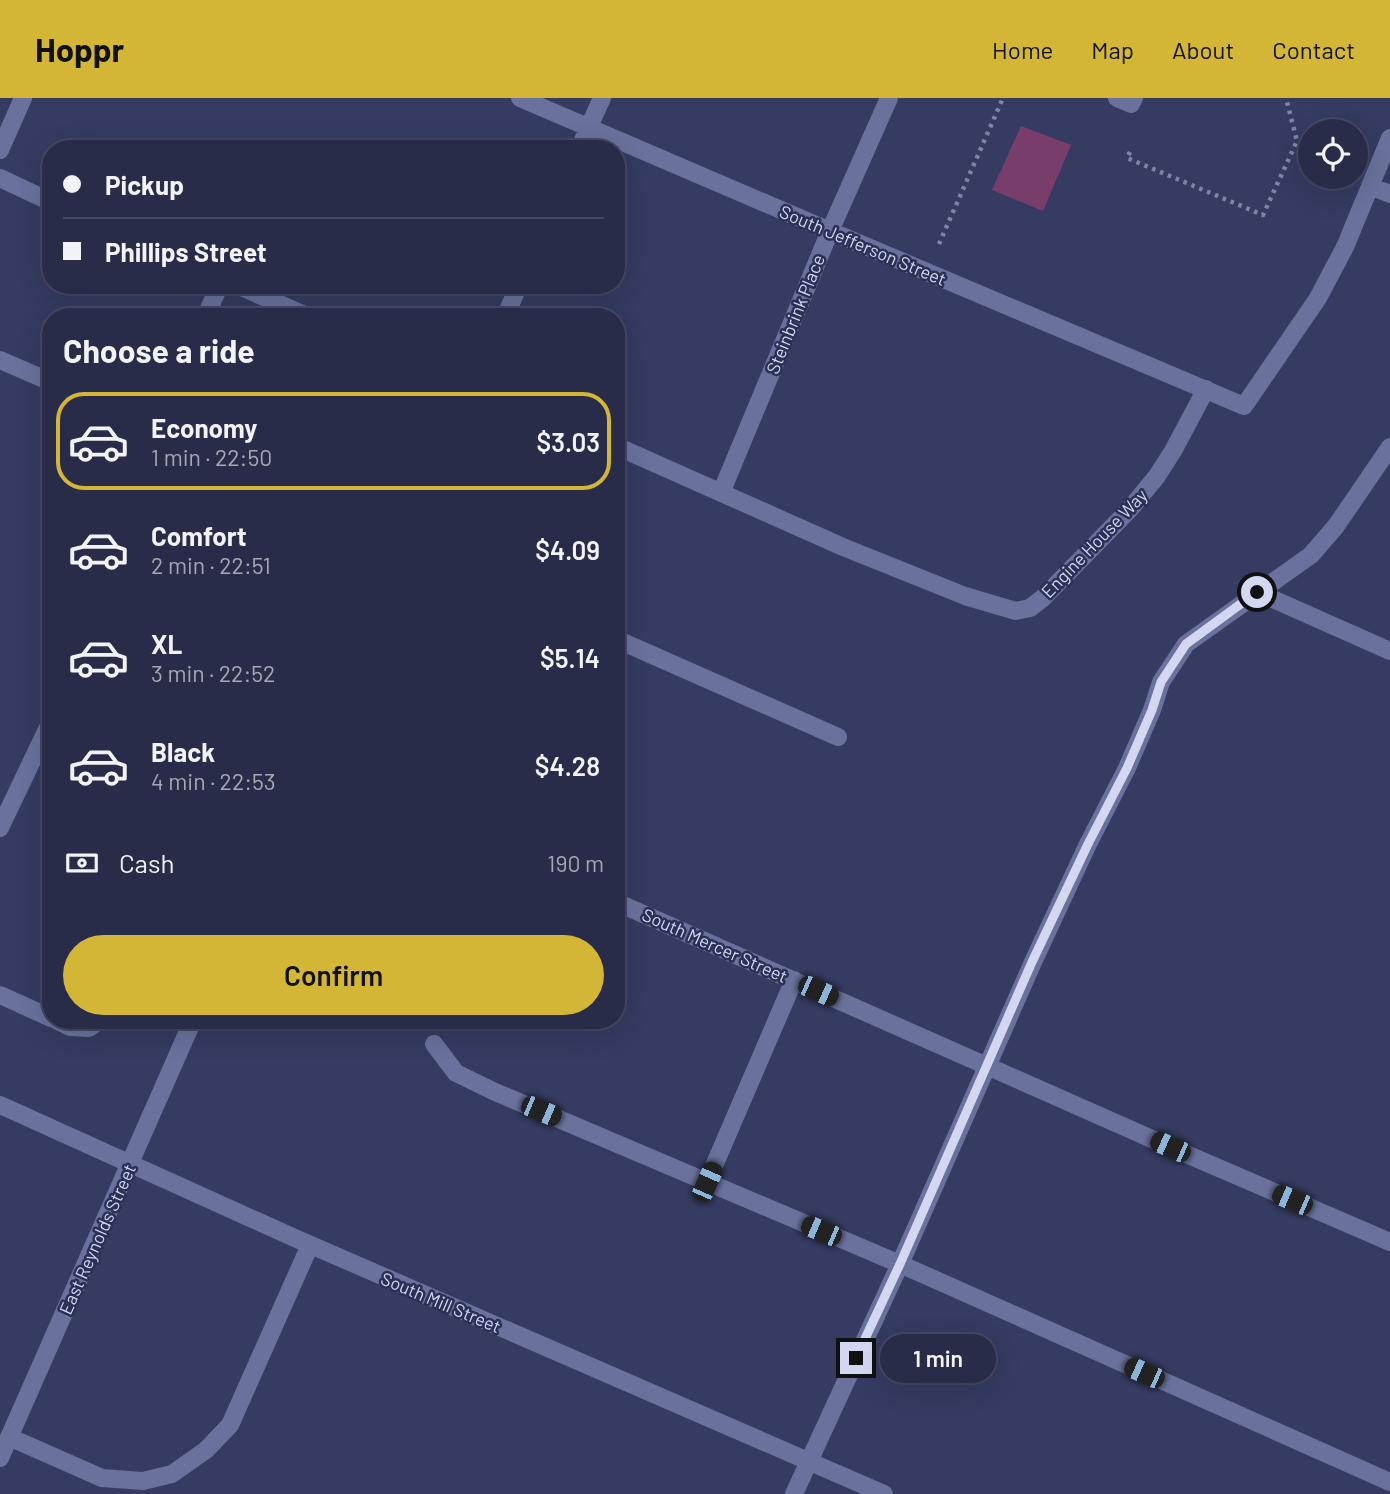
<!DOCTYPE html>
<html lang="en">
<head>
<meta charset="utf-8">
<style>
  body { margin:0; font-family:Barlow,sans-serif; background:#303450; color:#f1f3f6; height:100vh; display:flex; flex-direction:column; font-size:26px; white-space:nowrap }
  * { box-sizing:border-box; margin:0 }
  p { font-size:23px; color:#a5a7b4 }
  .icon { flex:none; width:38px; height:38px; fill:none; stroke:currentColor; stroke-width:2; stroke-linecap:round; stroke-linejoin:round }
  .map { position:relative; flex:1; overflow:hidden }
  .side { position:absolute; left:42px; top:210px; width:583px; height:721px; display:flex; flex-direction:column; background:#282c49; border-radius:28px; box-shadow:0 7px 28px #0002,0 0 0 2px #444861 }
  .side>* { flex:none }
  .banner { position:absolute; left:42px; top:42px; width:583px; height:154px; border-radius:28px; box-shadow:0 7px 28px #0002,0 0 0 2px #444861; display:grid; align-content:center; height:154px; padding:0 21px; background:#282c49 }
  .tools { position:absolute; left:1298px; top:21px; display:grid; gap:14px }
  .tools a { display:grid; place-items:center; width:70px; height:70px; border-radius:50%; background:#282c49; box-shadow:0 7px 28px #0002,0 0 0 2px #444861; font-size:35px }
  .end { position:absolute; width:32px; height:32px; margin:-16px; border:9px solid #d3d8f0; background:#111; box-shadow:0 0 0 4px #111 }
  .from { border-radius:50% }
  .bubble { position:absolute; height:49px; border-radius:24px; background:#282c49; box-shadow:0 7px 28px #0002,0 0 0 2px #444861; font-size:23px; font-weight:600; line-height:49px; text-align:center }
  .car { position:absolute; width:21px; height:42px; margin:-21px -10px; border-radius:9px; box-shadow:0 0 5px 2px #0007; background:linear-gradient(#222 24%,#8ab4d8 0 40%,#222 0 76%,#8ab4d8 0 86%,#222 0) }
  .banner b { display:flex; align-items:center; gap:24px; height:66px; font-size:26px }
  .banner b+b { border-top:2px solid #444861 }
  .banner i { width:18px; height:18px; background:#f1f3f6 }
  ul { padding:0; list-style:none }
  li { display:flex; align-items:center; gap:21px; height:98px; margin:0 14px 10px; padding:0 7px; border:4px solid transparent; border-radius:28px }
  li div { flex:1 }
  li b { display:block; font-size:26px }
  li em { font-style:normal; font-weight:600 }
  li.active { border-color:#d3b635 }
  li>.icon { width:63px; height:63px; stroke-width:1.5 }
  h2 { padding:0 21px; font-size:32px; line-height:84px }
  .pay { display:flex; align-items:center; gap:18px; height:77px; padding:0 21px; font-size:26px }
  .pay p { margin-inline-start:auto }
  .primary-button { display:flex; gap:14px; margin-top:auto; padding:14px 21px }
  .primary-button a { flex:1; height:80px; border-radius:42px; background:#d3b635; color:#111; font-size:28px; font-weight:600; line-height:80px; text-align:center }
  header { display:flex; align-items:center; gap:42px; box-sizing:border-box; height:98px; padding:0 35px; background:#d3b635; color:#111 }
  header strong { font-size:33px }
  nav { display:flex; gap:38px; margin-inline-start:auto; font-size:24px }
  .map>svg:first-child { display:block }
  .green { fill:#793d6b }
  .lines { fill:none; stroke-linecap:round; stroke-linejoin:round }
  .path { stroke:#7f85a4; stroke-width:4.5; stroke-dasharray:3.5 5; stroke-linecap:butt }
  .minor { stroke:#69719c; stroke-width:18 }
  .route { stroke:#d3d8f0; stroke-width:9 }
  .labels { text-anchor:middle; dominant-baseline:central; stroke-width:5; stroke-linejoin:round; paint-order:stroke }
  .street-label { font-size:18px; fill:#d3d8f0; stroke:#2b3056 }
</style>
</head>
<body>
<header>
<strong>Hoppr</strong>
<nav><a>Home</a><a>Map</a><a>About</a><a>Contact</a></nav>
</header>
<div class="map">
<svg width="1390" height="1396" viewBox="0 0 1390 1396">
  <rect width="100%" height="100%" fill="#353b61"/>
  <!-- green -->
  <path class="green" d="M1021 28 1071 47 1043 113 992 92Z"/>
  <g class="lines">
    <!-- path -->
    <path class="path" d="M1130 54 1127 60 1263 117 1297 43 1286 0
      M939 146 1003 0"/>
    <!-- minor -->
    <path class="minor" d="M520 0 830 133 1244 308 1318 200 1345 149 1390 40
      M1117 0 1131 6 1134 0
      M579 51 602 0
      M0 52 23 0
      M0 80 51 104
      M1370 88 1390 96
      M237 187 309 219
      M205 219 220 187
      M505 219 519 187
      M0 262 51 284
      M616 348 843 449 965 498 1016 513 1030 510 1043 500 1130 411 1157 378 1173 353 1206 291
      M721 395 830 133 889 0
      M1257 494 1390 553
      M616 541 838 639
      M0 730 51 623
      M616 804 1170 1049 1390 1144
      M0 897 51 920
      M56 922 70 929 89 930 100 922
      M434 946 456 975 493 993 900 1166 1390 1384
      M0 1007 297 1141 884 1396
      M707 1084 794 882
      M9 1339 102 1380 143 1383 172 1376 206 1352 230 1327 310 1147
      M0 1360 193 922
      M794 1396 900 1166 1033 864 1088 746 1127 670 1152 612 1161 584 1186 546 1311 457 1336 428 1390 349"/>
  </g>
  <g class="lines">
    <!-- route -->
    <path class="route" d="M856 1260 900 1166 1032 864 1088 746 1127 670 1152 612 1161 584 1186 546 1257 494"/>
  </g>
  <g class="labels">
    <!-- street labels -->
    <g class="street-label">
      <text transform="translate(863 147) rotate(23)">South Jefferson Street</text>
      <text transform="translate(795 216) rotate(-68)">Steinbrink Place</text>
      <text transform="translate(1094 445) rotate(-46)">Engine House Way</text>
      <text transform="translate(715 847) rotate(24)">South Mercer Street</text>
      <text transform="translate(97 1141) rotate(-66)">East Reynolds Street</text>
      <text transform="translate(441 1204) rotate(23)">South Mill Street</text>
    </g>
  </g>
</svg>
<div class="tools">
<a><svg class="icon" aria-label="locate" viewBox="0 0 24 24"><circle cx="12" cy="12" r="6"/><path d="M12 2v4M12 18v4M2 12h4M18 12h4"/></svg></a>
</div>
<i class="end from" style="left:1257px;top:494px"></i>
<i class="end" style="left:856px;top:1260px"></i>
<div class="bubble" style="left:880px;top:1236px;width:116px">1 min</div>
<i class="car" style="left:818px;top:893px;rotate:114deg"></i>
<i class="car" style="left:541px;top:1013px;rotate:113deg"></i>
<i class="car" style="left:1170px;top:1049px;rotate:294deg"></i>
<i class="car" style="left:707px;top:1084px;rotate:24deg"></i>
<i class="car" style="left:1292px;top:1102px;rotate:293deg"></i>
<i class="car" style="left:821px;top:1133px;rotate:293deg"></i>
<i class="car" style="left:1144px;top:1275px;rotate:294deg"></i>
<div class="banner">
<b><i class="from"></i>Pickup</b>
<b><i></i>Phillips Street</b>
</div>
<section class="side">
<h2>Choose a ride</h2>
<ul>
<li class="active"><svg class="icon" aria-label="car" viewBox="0 0 24 24"><path d="M5 17H2v-5l4-1 3-4h7l3 4 3 1v5h-3M9 17h6M6 11h13"/><circle cx="7" cy="17" r="2"/><circle cx="17" cy="17" r="2"/></svg><div><b>Economy</b><p>1 min · 22:50</p></div><em>$3.03</em></li>
<li><svg class="icon" aria-label="car" viewBox="0 0 24 24"><path d="M5 17H2v-5l4-1 3-4h7l3 4 3 1v5h-3M9 17h6M6 11h13"/><circle cx="7" cy="17" r="2"/><circle cx="17" cy="17" r="2"/></svg><div><b>Comfort</b><p>2 min · 22:51</p></div><em>$4.09</em></li>
<li><svg class="icon" aria-label="car" viewBox="0 0 24 24"><path d="M5 17H2v-5l4-1 3-4h7l3 4 3 1v5h-3M9 17h6M6 11h13"/><circle cx="7" cy="17" r="2"/><circle cx="17" cy="17" r="2"/></svg><div><b>XL</b><p>3 min · 22:52</p></div><em>$5.14</em></li>
<li><svg class="icon" aria-label="car" viewBox="0 0 24 24"><path d="M5 17H2v-5l4-1 3-4h7l3 4 3 1v5h-3M9 17h6M6 11h13"/><circle cx="7" cy="17" r="2"/><circle cx="17" cy="17" r="2"/></svg><div><b>Black</b><p>4 min · 22:53</p></div><em>$4.28</em></li>
</ul>
<div class="pay"><svg class="icon" aria-label="cash" viewBox="0 0 24 24"><path d="M3 7h18v10H3z"/><circle cx="12" cy="12" r="2"/></svg>Cash<p>190 m</p></div>
<div class="primary-button"><a>Confirm</a></div>
</section>
</div>
</body>
</html>
